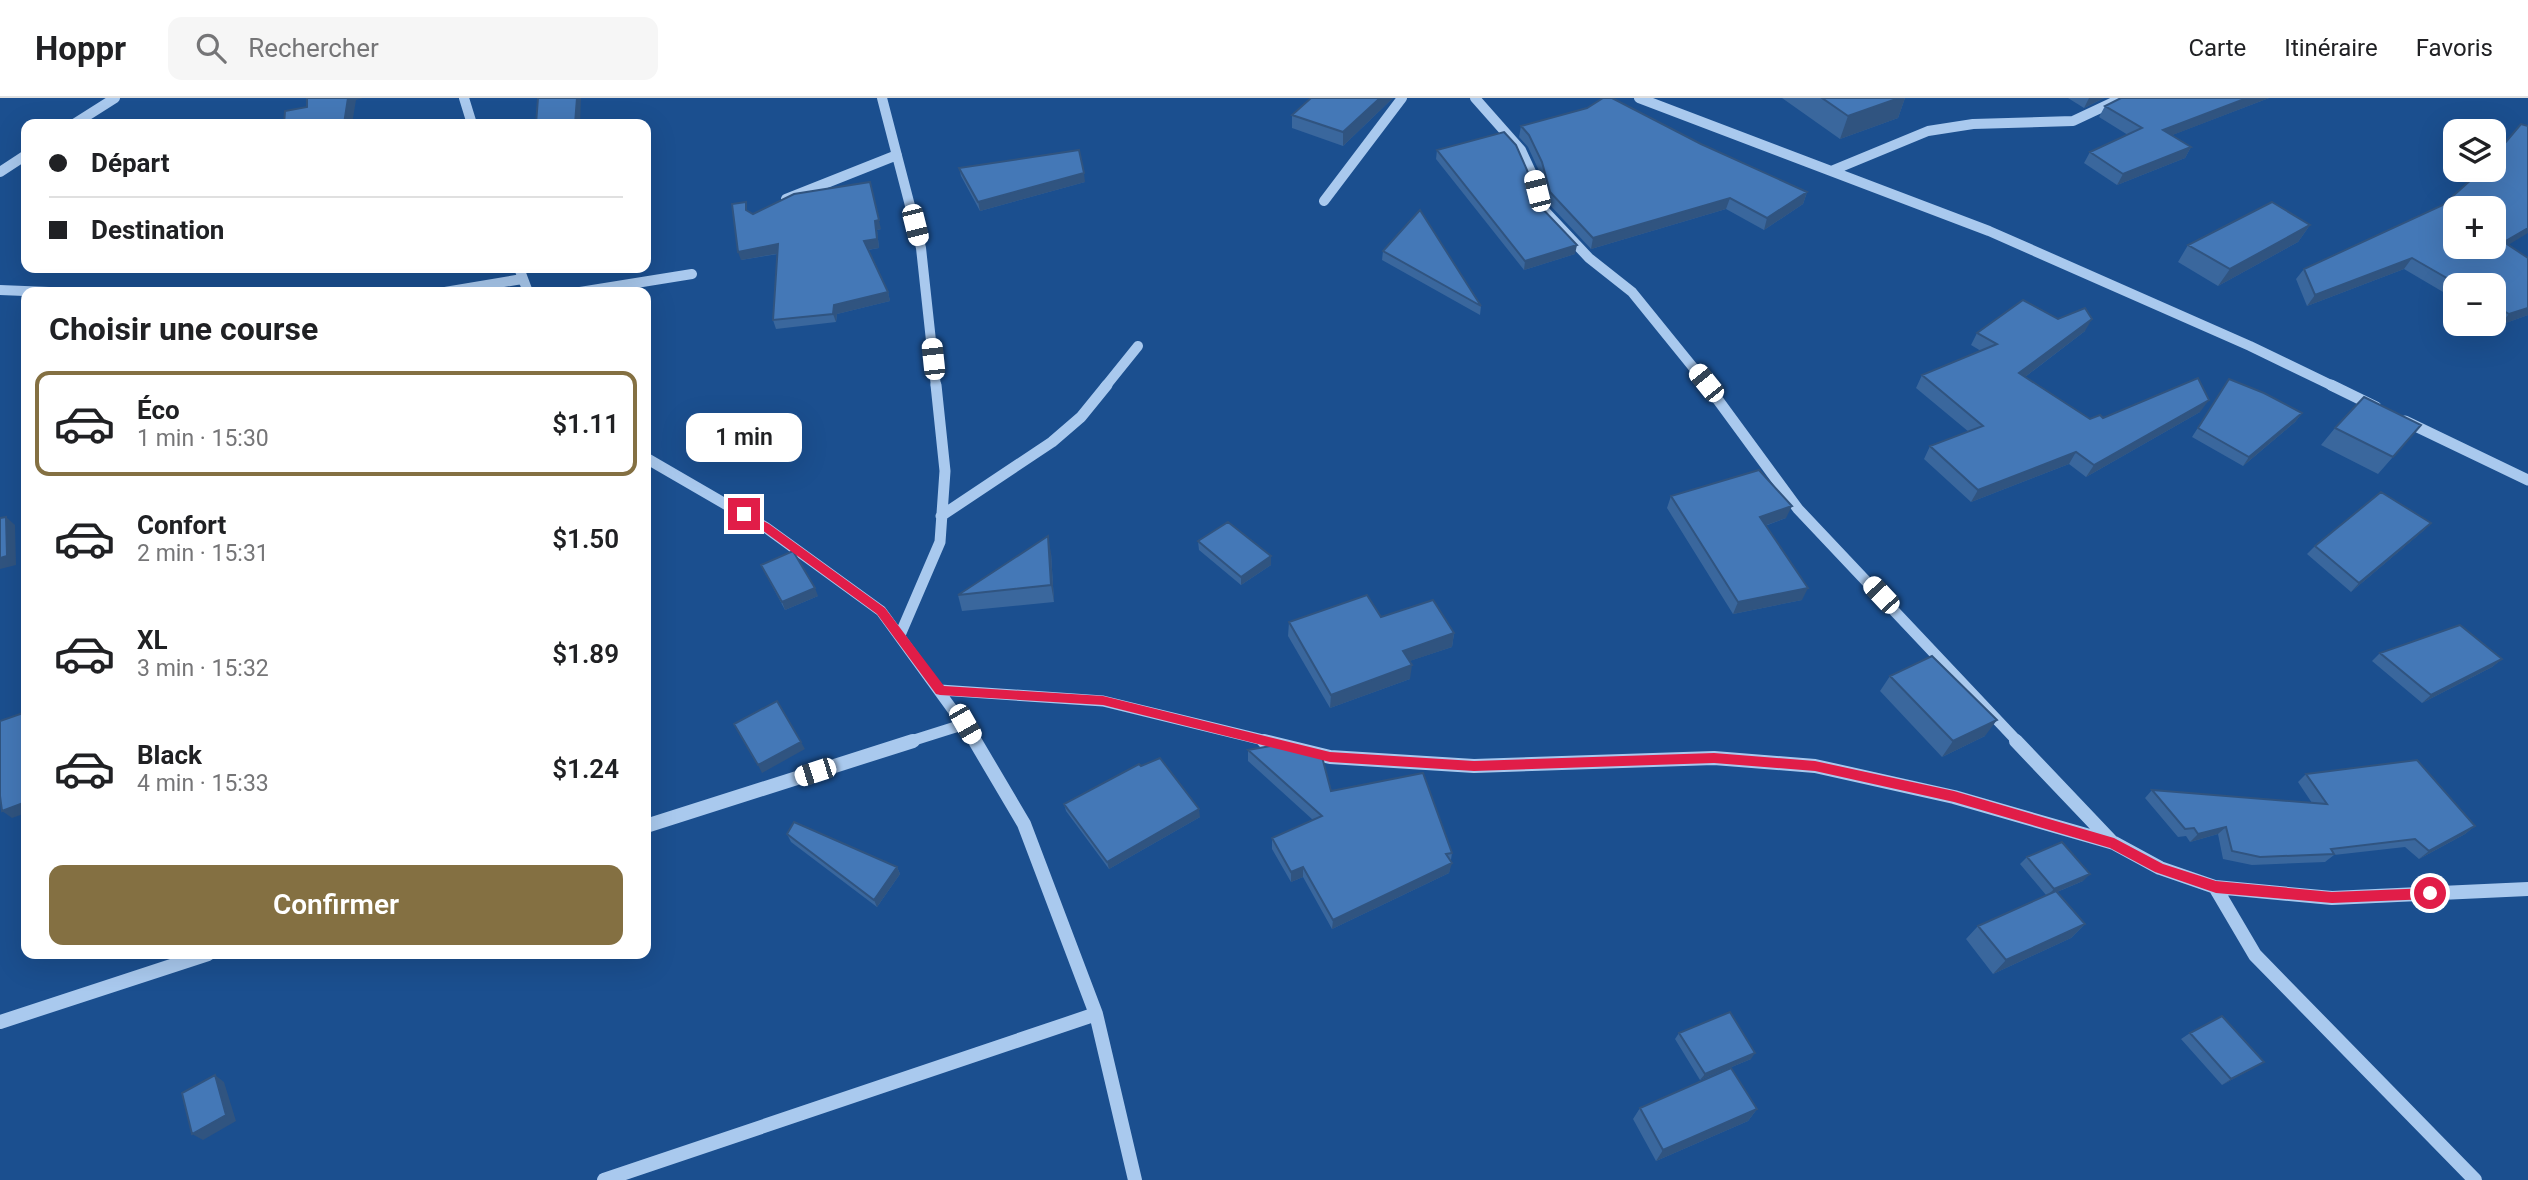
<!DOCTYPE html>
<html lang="fr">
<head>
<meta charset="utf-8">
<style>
  body { margin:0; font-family:Roboto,sans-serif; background:#f6f6f6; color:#202124; height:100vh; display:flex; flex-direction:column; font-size:26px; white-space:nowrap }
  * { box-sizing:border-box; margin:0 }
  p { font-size:23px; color:#757577 }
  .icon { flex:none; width:38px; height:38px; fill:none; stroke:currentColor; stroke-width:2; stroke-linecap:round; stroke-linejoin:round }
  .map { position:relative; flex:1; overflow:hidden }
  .sheet { position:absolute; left:21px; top:189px; width:630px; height:672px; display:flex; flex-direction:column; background:#fff; border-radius:14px; box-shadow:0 7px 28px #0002 }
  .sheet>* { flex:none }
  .banner { position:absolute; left:21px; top:21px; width:630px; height:154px; border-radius:14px; box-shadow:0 7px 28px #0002; display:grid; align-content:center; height:154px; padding:0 28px; background:#fff }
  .buttons { position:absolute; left:2443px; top:21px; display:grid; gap:14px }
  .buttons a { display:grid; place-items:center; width:63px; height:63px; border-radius:14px; background:#fff; box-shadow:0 7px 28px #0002; font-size:35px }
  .end { position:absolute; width:32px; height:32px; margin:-16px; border:9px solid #e11d48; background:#fff; box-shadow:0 0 0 4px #fff }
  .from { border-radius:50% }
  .bubble { position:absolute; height:49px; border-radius:14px; background:#fff; box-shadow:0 7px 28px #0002; font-size:23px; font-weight:600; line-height:49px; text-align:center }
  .car { position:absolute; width:21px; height:42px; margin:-21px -10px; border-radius:9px; box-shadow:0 0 5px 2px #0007; background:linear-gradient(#fff 24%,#345 0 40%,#fff 0 76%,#345 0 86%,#fff 0) }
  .banner b { display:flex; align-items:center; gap:24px; height:66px; font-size:26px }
  .banner b+b { border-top:2px solid #e0e0e0 }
  .banner i { width:18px; height:18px; background:#202124 }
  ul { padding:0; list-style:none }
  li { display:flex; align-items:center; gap:21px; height:105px; margin:0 14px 10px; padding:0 14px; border:4px solid transparent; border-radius:14px }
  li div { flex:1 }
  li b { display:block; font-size:26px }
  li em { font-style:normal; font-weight:600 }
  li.active { border-color:#847042 }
  li>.icon { width:63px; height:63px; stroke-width:1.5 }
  h2 { padding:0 28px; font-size:32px; line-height:84px }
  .primary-button { display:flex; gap:14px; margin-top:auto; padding:14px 28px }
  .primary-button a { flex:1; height:80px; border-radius:14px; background:#847042; color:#fff; font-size:28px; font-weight:600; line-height:80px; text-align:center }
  header { display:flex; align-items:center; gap:42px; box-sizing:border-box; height:98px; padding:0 35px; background:#fff; border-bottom:2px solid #e0e0e0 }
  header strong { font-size:33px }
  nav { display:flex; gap:38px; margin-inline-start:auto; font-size:24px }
  .search { width:490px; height:63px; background:#f6f6f6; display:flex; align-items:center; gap:18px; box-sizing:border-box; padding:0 24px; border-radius:14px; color:#757577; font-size:26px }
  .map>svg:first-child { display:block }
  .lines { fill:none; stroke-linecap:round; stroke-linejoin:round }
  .minor-far2 { stroke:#a9c9ee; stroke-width:10 }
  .minor-far1 { stroke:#a9c9ee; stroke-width:11 }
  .minor { stroke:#a9c9ee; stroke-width:14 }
  .wall { fill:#3a679d }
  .shaded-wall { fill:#305480 }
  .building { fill:#4478b7; stroke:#305480; stroke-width:2; fill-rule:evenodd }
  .route { fill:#e11d48 }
</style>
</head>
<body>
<header>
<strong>Hoppr</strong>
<div class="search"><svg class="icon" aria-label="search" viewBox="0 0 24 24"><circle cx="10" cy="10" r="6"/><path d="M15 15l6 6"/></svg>Rechercher</div>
<nav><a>Carte</a><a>Itinéraire</a><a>Favoris</a></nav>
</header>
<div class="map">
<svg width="2528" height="1082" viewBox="0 0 2528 1082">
  <rect width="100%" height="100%" fill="#1b4f8f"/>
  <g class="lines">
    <!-- minor-far2 -->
    <path class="minor-far2" d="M464 0 472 26
      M882 0 921 150 936 289
      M1475 0 1521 52 1533 78 1541 109 1589 160 1632 194 1709 289
      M1639 0 1989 133 2250 248 2335 289
      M74 26 115 0
      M1831 73 1928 33 1973 26 2073 23 2122 0
      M0 74 26 57
      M786 101 897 57
      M1324 103 1402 0
      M519 170 528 194
      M0 192 49 194
      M445 194 522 181
      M580 194 692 176
      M1105 289 1138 248"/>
    <!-- minor-far1 -->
    <path class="minor-far1" d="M1707 287 1798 411 2018 644
      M2331 287 2376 309
      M2405 323 2528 382
      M646 360 765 429 881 513 976 644
      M941 418 1052 344 1081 319 1107 287
      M900 537 940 444 945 373 936 287
      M940 592 1103 603 1271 644
      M908 644 965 626"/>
    <!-- minor -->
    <path class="minor" d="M975 643 1024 726 1096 916 1135 1082
      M1264 643 1330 659 1474 668 1714 660 1815 668 1954 699 2114 745 2160 770 2215 789 2332 800 2528 791
      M2016 643 2113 745
      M646 728 913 643
      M2215 789 2255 857 2475 1082
      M0 924 208 856
      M604 1082 1096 916"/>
  </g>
  <!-- wall -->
  <path class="wall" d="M1311 0H1393L1343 48 1292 30V17Z
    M1782 0H1905L1898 20 1840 41Z
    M2068 0H2104L2084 10Z
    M2121 0H2269L2172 37 2191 49 2185 60 2117 87 2084 65 2090 54 2128 37 2099 19 2105 8Z
    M1521 28 1701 46 1807 94 1803 106 1764 132 1726 111 1591 151 1548 105 1540 75 1528 49 1519 39Z
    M1437 52 1537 105 1575 156 1524 172 1436 61Z
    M959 70 1085 84 980 113 961 78Z
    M749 114 753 116 881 131 877 132 879 150 868 152 888 194 890 203 837 216 836 224 776 231 773 222 778 156 741 162Z
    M2310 127 2298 144 2218 188 2178 164 2188 147Z
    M2508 147 2528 217 2500 227 2494 223V187H2455V201L2404 171 2307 208 2296 181 2304 171Z
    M1383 153 1481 208 1480 217 1382 162Z
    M2058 221 2085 233 2025 279 2090 321 2200 314 2086 379 2069 366 1971 404 1924 361 1930 348 1969 334 1916 290 1922 277 1981 253 1971 247 1977 235Z
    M2229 281 2302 315 2295 324 2243 368 2192 339Z
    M2421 327 2378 376 2321 347 2335 330Z
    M1671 398 1786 420 1765 428 1802 502 1733 516 1667 410Z
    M2431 425 2423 433 2351 494 2307 456 2315 448Z
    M1198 443 1271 467 1241 487 1199 452Z
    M1051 455 1054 504 962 513 958 497Z
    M761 467 818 498 785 512Z
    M1381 519 1454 535 1452 549 1409 563 1410 581 1330 610 1288 538 1289 524Z
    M2380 555 2502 561 2492 569 2422 605 2372 563Z
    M1890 578 1985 638 1942 659 1880 593Z
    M1248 652 1452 755 1449 775 1332 831 1303 779 1291 784 1272 751V740L1313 722 1248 663Z
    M1141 668 1200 719 1109 771 1066 713 1064 706Z
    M2306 676 2475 728 2465 736 2419 761 2405 749 2334 757 2325 764 2252 767 2223 761 2218 736 2190 744 2186 738 2178 739 2145 700 2152 692 2312 705 2298 684Z
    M787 736 897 769 900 776 877 809 791 744Z
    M2027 759 2083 783 2057 794 2085 826 2071 840 1993 876 1966 841 1978 828 2046 797 2020 766Z
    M1679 935 1751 961 1700 982 1675 941Z
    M2190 935 2264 964 2222 987 2181 941Z
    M1640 1010 1757 1011 1748 1023 1656 1063 1633 1021Z"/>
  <!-- shaded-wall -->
  <path class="shaded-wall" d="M348 0H363L356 2 352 26H344Z
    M577 0H581L580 26H575Z
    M1380 0H1393L1343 48V34Z
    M1899 0H1905L1898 20 1840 41 1848 18Z
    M2089 0H2104L2084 10Z
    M2247 0H2269L2157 43 2163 32Z
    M2191 49 2185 60 2117 87 2123 76Z
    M1084 75 1085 84 980 113 978 104Z
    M870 84 881 131 877 132 879 150 866 152 864 143Z
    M1807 94 1803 106 1764 132 1767 120Z
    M1730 100 1726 111 1591 151 1593 140Z
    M2310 127 2298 144 2218 188 2230 171Z
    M2528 130V135L2495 155 2504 144Z
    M778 146 781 155 741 162 738 154Z
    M1577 147 1575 156 1524 172 1525 163Z
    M2412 160 2404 171 2307 208 2315 197Z
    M888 194 890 203 837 216 836 224 833 216 834 207Z
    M2528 210V217L2500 227 2509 216Z
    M2092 221 2085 233 2013 288 2019 275Z
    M2209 302 2200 314 2086 379 2094 367Z
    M2302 315 2295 324 2243 368 2249 359Z
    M2076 354 2069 366 1971 404 1978 392Z
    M1792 408 1786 420 1755 431 1760 419Z
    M6 419 15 427 16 467 0 471V460Z
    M2431 425 2423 433 2351 494 2359 485Z
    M1048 438 1051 455 1054 504 1051 487Z
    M1271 458V467L1241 487V479Z
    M815 490 818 498 785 512 782 504Z
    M1808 490 1802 502 1733 516 1738 504Z
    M1454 535 1452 549 1401 566 1403 553Z
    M2502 561 2492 569 2422 605 2431 597Z
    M1412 567 1410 581 1330 610 1331 597Z
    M1997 622 1985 638 1942 659 1953 643Z
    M801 644 805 651 762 675 758 667Z
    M26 704V715L12 720 2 713Z
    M1199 711 1200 719 1109 771 1107 764Z
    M2475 728 2465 736 2419 761 2429 753Z
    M2226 729 2218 736 2190 744 2198 736Z
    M1452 765 1449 775 1332 831 1333 822Z
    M897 769 900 776 877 809 874 802Z
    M1303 769V779L1291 784V774Z
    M2090 776 2083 783 2047 798 2054 791Z
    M2085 826 2071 840 1993 876 2006 862Z
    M1755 955 1751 961 1700 982 1705 976Z
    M2264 964 2254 970 2222 987 2231 981Z
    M215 977 224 984 236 1023 203 1042 192 1036Z
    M1757 1011 1748 1023 1656 1063 1663 1052Z"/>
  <!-- building -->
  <path class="building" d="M307 0H348L344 26H284L285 13 307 9Z
    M538 0H577L575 26H536Z
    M1311 0H1380L1343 34 1292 17Z
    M1603 0H1612L1701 46 1807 94 1767 120 1730 100 1593 140 1550 94 1542 64 1529 37 1521 28 1587 10Z
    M1822 0H1899L1848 18Z
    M2121 0H2247L2163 32 2191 49 2123 76 2090 54 2142 30 2105 8Z
    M2521 26 2528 28V130L2504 144 2528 160V210L2509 216 2494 207V187H2459L2412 160 2315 197 2304 171 2443 107 2482 72H2494V58ZM2455 110H2494V149H2455Z
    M1504 34 1516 47 1527 72 1537 105 1577 147 1525 163 1437 52Z
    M1079 52 1084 75 978 104 959 70Z
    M870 84 879 122 875 123 877 141 864 143 888 194 834 207 833 216 773 222 778 146 738 154 732 106 746 104V112L753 116 794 96Z
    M2272 104 2310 127 2230 171 2188 147Z
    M1420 112 1481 208 1383 153Z
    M2023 202 2058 221 2085 210 2092 221 2019 275 2090 321 2100 317 2103 320 2198 280 2209 302 2094 367 2076 354 1978 392 1930 348 1983 328 1922 277 1997 246 1977 235Z
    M2229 281 2264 295 2302 315 2249 359 2198 330Z
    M2364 299 2421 327 2393 359 2335 330Z
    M1759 372 1792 408 1760 419 1808 490 1738 504 1671 398Z
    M2381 394 2431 425 2359 485 2315 448Z
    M6 419 7 458 0 460V420Z
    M1228 424 1271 458 1241 479 1198 443Z
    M1048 438 1051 487 958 497Z
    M793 453 815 490 782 504 761 467Z
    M1367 497 1381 519 1433 502 1454 535 1403 553 1412 567 1331 597 1289 524Z
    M2460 527 2502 561 2431 597 2380 555Z
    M1932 558 1997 622 1953 643 1890 578Z
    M777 603 801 644 758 667 734 626Z
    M26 614V704L2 713 0 698V623Z
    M1282 646 1321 655 1331 693 1423 675 1452 755 1446 756 1452 765 1333 822 1303 769 1291 774 1272 740 1322 718 1248 652Z
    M1160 660 1199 711 1107 764 1064 706 1139 666 1141 668Z
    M2417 662 2475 728 2429 753 2415 741 2331 751 2334 756 2260 759 2232 753 2226 729 2198 736 2194 730 2185 731 2152 692 2327 706 2306 676Z
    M794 724 897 769 874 802 787 736Z
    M2062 744 2090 776 2054 791 2027 759Z
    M2056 793 2085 826 2006 862 1978 828Z
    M1730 914 1755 955 1705 976 1679 935Z
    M2222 918 2264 964 2231 981 2190 935Z
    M1731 970 1757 1011 1663 1052 1640 1010Z
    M215 977 226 1017 192 1036 182 995Z"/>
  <!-- route -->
  <path class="route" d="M744 413 769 426 885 510 944 588 1103 598 1330 654 1474 663 1714 655 1815 663 1954 693 2114 740 2163 766 2216 783 2332 794 2430 790 2437 795 2430 801 2332 805 2216 795 2155 774 2110 750 1954 704 1815 673 1714 665 1474 673 1330 664 1103 607 940 597 936 596 877 516 762 432 740 419V414Z"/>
</svg>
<div class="buttons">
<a><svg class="icon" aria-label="layers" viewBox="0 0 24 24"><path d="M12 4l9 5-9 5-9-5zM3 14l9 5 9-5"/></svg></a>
<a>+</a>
<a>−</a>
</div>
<i class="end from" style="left:2430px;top:795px"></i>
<i class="end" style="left:744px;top:416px"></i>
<div class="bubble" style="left:686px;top:315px;width:116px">1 min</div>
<i class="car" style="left:1537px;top:93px;rotate:346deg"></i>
<i class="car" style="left:915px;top:127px;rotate:166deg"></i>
<i class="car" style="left:933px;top:261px;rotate:354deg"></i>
<i class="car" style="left:1706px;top:285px;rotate:321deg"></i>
<i class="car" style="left:1881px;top:497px;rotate:317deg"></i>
<i class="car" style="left:965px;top:626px;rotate:150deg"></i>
<i class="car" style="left:815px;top:674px;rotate:252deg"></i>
<div class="banner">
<b><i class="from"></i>Départ</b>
<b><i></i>Destination</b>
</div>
<section class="sheet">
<h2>Choisir une course</h2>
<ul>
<li class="active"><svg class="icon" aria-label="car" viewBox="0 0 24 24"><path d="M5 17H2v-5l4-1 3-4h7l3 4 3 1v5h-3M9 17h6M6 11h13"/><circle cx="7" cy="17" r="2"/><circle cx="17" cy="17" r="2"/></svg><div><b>Éco</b><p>1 min · 15:30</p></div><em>$1.11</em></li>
<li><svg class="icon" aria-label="car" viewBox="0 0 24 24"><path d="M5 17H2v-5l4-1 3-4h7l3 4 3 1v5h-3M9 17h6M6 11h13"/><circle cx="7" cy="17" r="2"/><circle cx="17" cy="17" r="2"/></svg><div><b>Confort</b><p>2 min · 15:31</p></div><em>$1.50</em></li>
<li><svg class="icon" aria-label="car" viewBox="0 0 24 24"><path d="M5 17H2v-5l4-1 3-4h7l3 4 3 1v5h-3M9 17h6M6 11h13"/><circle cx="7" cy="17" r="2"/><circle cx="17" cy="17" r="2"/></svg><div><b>XL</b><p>3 min · 15:32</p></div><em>$1.89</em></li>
<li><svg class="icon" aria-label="car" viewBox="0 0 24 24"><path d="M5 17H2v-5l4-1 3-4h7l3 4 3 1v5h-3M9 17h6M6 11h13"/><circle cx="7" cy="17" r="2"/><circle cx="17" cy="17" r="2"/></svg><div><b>Black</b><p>4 min · 15:33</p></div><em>$1.24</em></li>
</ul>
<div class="primary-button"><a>Confirmer</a></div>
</section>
</div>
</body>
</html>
